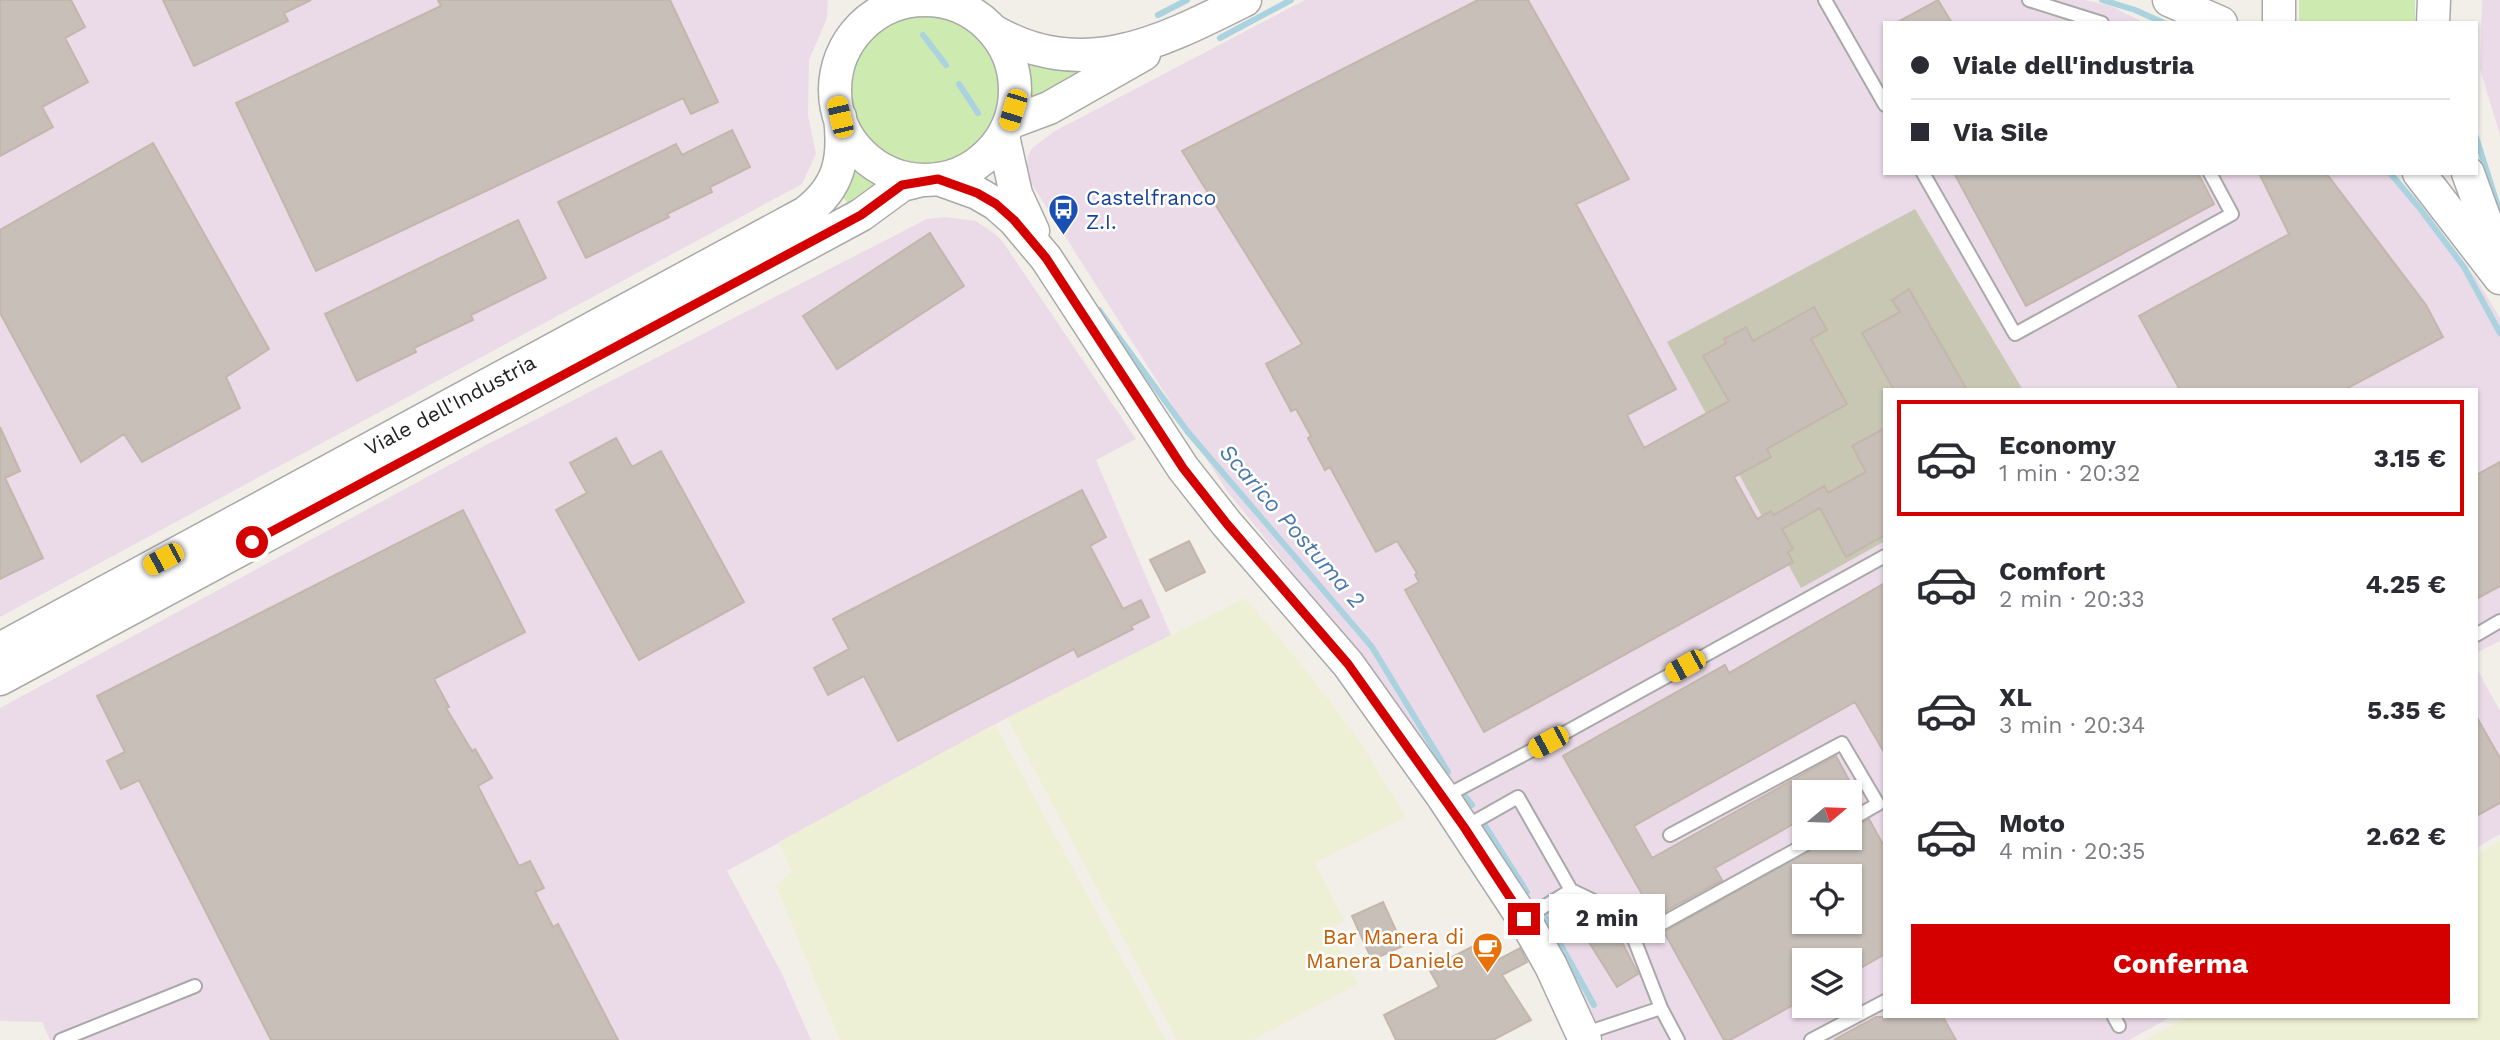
<!DOCTYPE html>
<html lang="it">
<head>
<meta charset="utf-8">
<style>
  body { margin:0; font-family:"Work Sans",sans-serif; background:#f7f7f7; color:#2b2b33; height:100vh; display:flex; flex-direction:column; font-size:26px; white-space:nowrap }
  * { box-sizing:border-box; margin:0 }
  p { font-size:23px; color:#7c7c81 }
  .icon { flex:none; width:38px; height:38px; fill:none; stroke:currentColor; stroke-width:2; stroke-linecap:round; stroke-linejoin:round }
  .map { position:relative; flex:1; overflow:hidden }
  .side { position:absolute; left:1883px; top:388px; width:595px; height:630px; display:flex; flex-direction:column; background:#fff; border-radius:0px; box-shadow:0 2px 5px #0004 }
  .side>* { flex:none }
  .banner { position:absolute; left:1883px; top:21px; width:595px; height:154px; border-radius:0px; box-shadow:0 2px 5px #0004; display:grid; align-content:center; height:154px; padding:0 28px; background:#fff }
  .needle { width:46px; rotate:71deg }
  .tools { position:absolute; left:1792px; top:780px; display:grid; gap:14px }
  .tools a { display:grid; place-items:center; width:70px; height:70px; border-radius:0px; background:#fff; box-shadow:0 2px 5px #0004; font-size:35px }
  .end { position:absolute; width:32px; height:32px; margin:-16px; border:9px solid #d40000; background:#fff; box-shadow:0 0 0 4px #fff }
  .from { border-radius:50% }
  .bubble { position:absolute; height:49px; border-radius:0px; background:#fff; box-shadow:0 2px 5px #0004; font-size:23px; font-weight:700; line-height:49px; text-align:center }
  .car { position:absolute; width:21px; height:42px; margin:-21px -10px; border-radius:9px; box-shadow:0 0 5px 2px #0007; background:linear-gradient(#f5c518 24%,#345 0 40%,#f5c518 0 76%,#345 0 86%,#f5c518 0) }
  .banner b { display:flex; align-items:center; gap:24px; height:66px; font-size:26px }
  .banner b+b { border-top:2px solid #e1e1e2 }
  .banner i { width:18px; height:18px; background:#2b2b33 }
  ul { padding:12px 0 0; list-style:none }
  li { display:flex; align-items:center; gap:21px; height:116px; margin:0 14px 10px; padding:0 14px; border:4px solid transparent; border-radius:0px }
  li div { flex:1 }
  li b { display:block; font-size:26px }
  li em { font-style:normal; font-weight:700 }
  li.selected { border-color:#d40000 }
  li>.icon { width:63px; height:63px; stroke-width:1.5 }
  .action { display:flex; gap:14px; margin-top:auto; padding:14px 28px }
  .action a { flex:1; height:80px; border-radius:0px; background:#d40000; color:#fff; font-size:28px; font-weight:700; line-height:80px; text-align:center }
  .map>svg:first-child { display:block }
  .industrial { fill:#ebdbe8; fill-rule:evenodd }
  .construction { fill:#c7c7b4 }
  .farmland { fill:#eef0d5 }
  .grass { fill:#cdebb0 }
  .lines { fill:none; stroke-linecap:round; stroke-linejoin:round }
  .stream { stroke:#aad3df; stroke-width:6 }
  .building { fill:#c7bfb8; stroke:#c4b6ab; stroke-width:2; fill-rule:evenodd }
  .service-casing { stroke:#a9a9a9; stroke-width:16 }
  .tertiary-casing { stroke:#a9a9a9; stroke-width:35 }
  .service { stroke:#fff; stroke-width:12 }
  .tertiary { stroke:#fff; stroke-width:32 }
  .route { stroke:#d40000; stroke-width:9 }
  .labels { text-anchor:middle; dominant-baseline:central; stroke-width:5; stroke-linejoin:round; paint-order:stroke }
  .transit-label { font-size:21px; fill:#164399; stroke:#fff; text-anchor:start }
  .street-label { font-size:21px; fill:#222; stroke:#fff }
  .food-label { font-size:21px; fill:#c56008; stroke:#fff; text-anchor:end }
  .water-label { font-size:23px; font-style:italic; fill:#4a7aab; stroke:#fff }
</style>
</head>
<body>
<div class="map">
<svg width="2500" height="1040" viewBox="0 0 2500 1040">
  <rect width="100%" height="100%" fill="#f2efe9"/>
  <!-- industrial -->
  <path class="industrial" d="M0 0H828L827 18 809 60 808 115 816 154 802 184 0 617Z
    M1305 0H2085L2111 6 2145 23H1885V173H2387L2476 278 2500 318V641L2476 653V390H1885V1017H2171L2129 1040H1604L1550 930 1380 681 1227 491 1026 175 1028 156 1032 148 1055 131ZM1804 793H1850V838H1804ZM1804 877H1850V922H1804ZM1804 961H1850V1006H1804Z
    M2482 0H2500V135L2480 69Z
    M945 217 976 221 995 234 1003 242 1136 439 1096 460 1171 635 1007 718 727 871 782 974 811 1040H50L42 1022 0 1021V708L488 444 927 219Z
    M2476 667 2500 711V834L2476 848Z"/>
  <!-- construction -->
  <path class="construction" d="M1915 209 2023 390H1885V541L1801 588 1667 342Z"/>
  <!-- farmland -->
  <path class="farmland" d="M1245 598 1298 660 1359 740 1406 817 1315 863 1344 920 1330 931 1358 984 1253 1040H1177L1007 718Z
    M995 724 1038 804 1166 1040H840L776 886 792 871 779 842Z
    M2500 841V1040H2145L2187 1017H2476V855Z"/>
  <!-- grass -->
  <path class="grass" d="M2299 0H2415V22L2299 23Z
    M851 89a75 75 0 1 1 150 0a75 75 0 1 1-150 0Z
    M1021 53 1122 55 1026 102 1027 75Z
    M852 159 886 182 850 205 838 193Z"/>
  <g class="lines">
    <!-- stream -->
    <path class="stream" d="M2102 0 2135 10 2164 23
      M1158 15 1187 0
      M923 35 946 65
      M1220 38 1291 0
      M959 84 978 113
      M2476 137 2500 213
      M2390 173 2418 206 2464 267 2500 333
      M1099 310 1187 431 1372 647 1448 772
      M1465 796 1472 805
      M1484 824 1527 892
      M1544 915 1594 1005"/>
  </g>
  <!-- building -->
  <path class="building" d="M0 0H71L85 27 65 38 88 82 42 107 53 127 0 156Z
    M163 0H311L284 13 288 21 194 66Z
    M438 0H670L718 102 691 114 683 98 316 271 236 103 441 6Z
    M1478 0H1528L1629 179 1576 204 1676 389 1627 415 1644 448 1729 401 1703 356 1726 343 1724 339 1746 327 1753 341 1814 307 1827 330 1811 339 1847 404 1767 449 1771 457 1734 477 1757 519 1771 511 1774 515 1824 486 1828 493 1866 472 1852 446 1885 428V535L1846 557 1820 508 1782 529 1793 549 1788 552 1793 562 1484 732 1405 590 1419 582 1415 575 1417 573 1397 541 1376 552 1330 467 1325 470 1308 438 1311 436 1296 409 1291 411 1266 364 1302 344 1182 151Z
    M1938 0 1952 23H1896Z
    M732 130 750 167 710 187 712 192 667 214 669 217 586 258 558 202 676 144 682 155Z
    M153 143 269 349 226 377 240 408 142 462 124 434 81 462 0 313V230Z
    M1954 173H2198L2214 204 2026 306Z
    M2259 173H2325L2329 177 2426 305 2443 337 2344 390H2180L2139 316 2289 234Z
    M518 220 546 278 471 315 473 320 414 348 416 352 357 381 325 314Z
    M930 233 964 286 837 369 803 316Z
    M1909 289 1967 390H1894L1862 333 1900 312 1892 300Z
    M0 427 20 471 5 478 43 558 0 579Z
    M616 438 632 467 661 451 744 602 639 660 556 510 587 493 570 463Z
    M2500 462V586L2476 599V475Z
    M1082 490 1106 537 1090 546 1123 609 1141 600 1149 617 1131 626 1133 629 1078 657 1074 649 898 741 864 676 828 695 814 668 849 649 833 619Z
    M463 510 525 632 434 679 449 707 446 708 472 751 475 749 492 778 478 786 519 866 530 861 544 888 535 892 553 927 558 924 618 1040H271L139 780 121 789 107 761 125 752 97 696Z
    M1189 541 1205 572 1166 591 1150 560Z
    M1885 583V754L1855 702 1634 826 1652 858 1836 756 1856 793H1804V818L1715 868 1722 880 1655 917 1563 756 1725 665 1729 673Z
    M2476 716 2500 758V803L2476 816Z
    M1869 819 1885 848V954L1850 974V961H1804V999L1730 1040H1724L1664 932 1831 838H1850V829ZM1804 877H1850V922H1804Z
    M1383 902 1403 946 1372 960 1352 916Z
    M1600 919 1605 926 1612 922 1623 938 1621 940 1638 974 1617 987 1582 931Z
    M1481 942 1492 963 1520 948 1527 962 1502 975 1531 1020 1493 1040H1396L1384 1015 1439 987 1429 969Z
    M1876 1017H1943L1956 1040H1834Z"/>
  <g class="lines">
    <defs>
      <path id="service" d="M1825 0 1885 105
        M2029 0 2102 23
        M1923 173 2015 334 2232 214 2210 173
        M2476 635 2500 621
        M1444 797 1568 731 1885 556
        M1465 827 1518 797 1571 890 1621 914 1634 939
        M1670 835 1842 743 1878 804 1850 820
        M1524 919 1571 890
        M1661 1008 1678 1040
        M2114 1017 2119 1026
        M1583 1034 1661 1008 1634 939 1817 838
        M61 1040 195 986
        M1811 1040 1885 1001"/>
      <path id="tertiary" d="M2169 0 2221 23
        M2279 0V23
        M835 90a90 90 0 1 1 180 0a90 90 0 1 1-180 0Z
        M2433 23 2434 0
        M992 30C1082 83 1161 42 1245 0
        M1009 123 1049 108 1144 54
        M1003 136 1016 194 1033 231
        M2419 173 2500 278
        M2468 173 2500 261
        M938 179 977 193 996 204 1014 220 1046 258 1183 468 1227 524 1348 664 1443 797 1530 929 1551 966 1585 1040
        M0 649 805 213C840 187 845 158 840 117
        M0 679 861 215 902 185 922 180"/>
    </defs>
    <!-- service casing -->
    <use href="#service" class="service-casing"/>
    <!-- tertiary casing -->
    <use href="#tertiary" class="tertiary-casing"/>
    <!-- service -->
    <use href="#service" class="service"/>
    <!-- tertiary -->
    <use href="#tertiary" class="tertiary"/>
  </g>
  <g class="lines">
    <!-- route -->
    <path class="route" d="M252 542 861 215 902 185 938 179 977 193 996 204 1014 220 1046 258 1183 468 1227 524 1348 664 1464 827 1524 919"/>
  </g>
  <!-- icons -->
  <defs>
    <symbol id="bus-pin" viewBox="-11 -11 22 30"><path d="M0 17L-7.5 6A9.5 9.5 0 1 1 7.5 6Z" fill="#1a4fb4" stroke="#fff"/><path d="M-5-6H5V4H4V6H2V4H-2V6H-4V4H-5ZM-3.5-4V0h7V-4ZM-3.5 1.2v1.5H-2V1.2ZM2 1.2v1.5H3.5V1.2Z" fill="#fff"/></symbol>
    <symbol id="cafe-pin" viewBox="-11 -11 22 30"><path d="M0 17L-7.5 6A9.5 9.5 0 1 1 7.5 6Z" fill="#e8710a" stroke="#fff"/><path d="M-5.5-4.5H6V0H3Q3 3.5 0 3.5H-2.5Q-5.5 3.5-5.5 0ZM3-3.2v2h1.7v-2ZM-6 4.5H4V6H-6Z" fill="#fff"/></symbol>
  </defs>
  <g fill-rule="evenodd">
    <use href="#bus-pin" x="1046" y="192" width="35" height="47"/>
    <use href="#cafe-pin" x="1470" y="930" width="35" height="47"/>
  </g>
  <g class="labels">
    <!-- transit labels -->
    <g class="transit-label">
      <text x="1086" y="197">Castelfranco<tspan x="1086" dy="24">Z.I.</tspan></text>
    </g>
    <!-- street labels -->
    <g class="street-label">
      <text transform="translate(450 405) rotate(-28)">Viale dell'Industria</text>
    </g>
    <!-- food labels -->
    <g class="food-label">
      <text x="1464" y="936">Bar Manera di<tspan x="1464" dy="24">Manera Daniele</tspan></text>
    </g>
    <!-- water labels -->
    <g class="water-label">
      <text transform="translate(1292 526) rotate(49)">Scarico Postuma 2</text>
    </g>
  </g>
</svg>
<div class="tools">
<a><svg class="needle" viewBox="-14 -14 28 28"><path d="M0-13l5 13h-10z" fill="#e53935"/><path d="M0 13l5-13h-10z" fill="#7c7c81"/></svg></a>
<a><svg class="icon" aria-label="locate" viewBox="0 0 24 24"><circle cx="12" cy="12" r="6"/><path d="M12 2v4M12 18v4M2 12h4M18 12h4"/></svg></a>
<a><svg class="icon" aria-label="layers" viewBox="0 0 24 24"><path d="M12 4l9 5-9 5-9-5zM3 14l9 5 9-5"/></svg></a>
</div>
<i class="end from" style="left:252px;top:542px"></i>
<i class="end" style="left:1524px;top:919px"></i>
<div class="bubble" style="left:1549px;top:894px;width:116px">2 min</div>
<i class="car" style="left:1013px;top:110px;rotate:197deg"></i>
<i class="car" style="left:840px;top:117px;rotate:347deg"></i>
<i class="car" style="left:163px;top:559px;rotate:242deg"></i>
<i class="car" style="left:1685px;top:666px;rotate:241deg"></i>
<i class="car" style="left:1548px;top:742px;rotate:242deg"></i>
<div class="banner">
<b><i class="from"></i>Viale dell'industria</b>
<b><i></i>Via Sile</b>
</div>
<section class="side">
<ul>
<li class="selected"><svg class="icon" aria-label="car" viewBox="0 0 24 24"><path d="M5 17H2v-5l4-1 3-4h7l3 4 3 1v5h-3M9 17h6M6 11h13"/><circle cx="7" cy="17" r="2"/><circle cx="17" cy="17" r="2"/></svg><div><b>Economy</b><p>1 min · 20:32</p></div><em>3.15 €</em></li>
<li><svg class="icon" aria-label="car" viewBox="0 0 24 24"><path d="M5 17H2v-5l4-1 3-4h7l3 4 3 1v5h-3M9 17h6M6 11h13"/><circle cx="7" cy="17" r="2"/><circle cx="17" cy="17" r="2"/></svg><div><b>Comfort</b><p>2 min · 20:33</p></div><em>4.25 €</em></li>
<li><svg class="icon" aria-label="car" viewBox="0 0 24 24"><path d="M5 17H2v-5l4-1 3-4h7l3 4 3 1v5h-3M9 17h6M6 11h13"/><circle cx="7" cy="17" r="2"/><circle cx="17" cy="17" r="2"/></svg><div><b>XL</b><p>3 min · 20:34</p></div><em>5.35 €</em></li>
<li><svg class="icon" aria-label="car" viewBox="0 0 24 24"><path d="M5 17H2v-5l4-1 3-4h7l3 4 3 1v5h-3M9 17h6M6 11h13"/><circle cx="7" cy="17" r="2"/><circle cx="17" cy="17" r="2"/></svg><div><b>Moto</b><p>4 min · 20:35</p></div><em>2.62 €</em></li>
</ul>
<div class="action"><a>Conferma</a></div>
</section>
</div>
</body>
</html>
